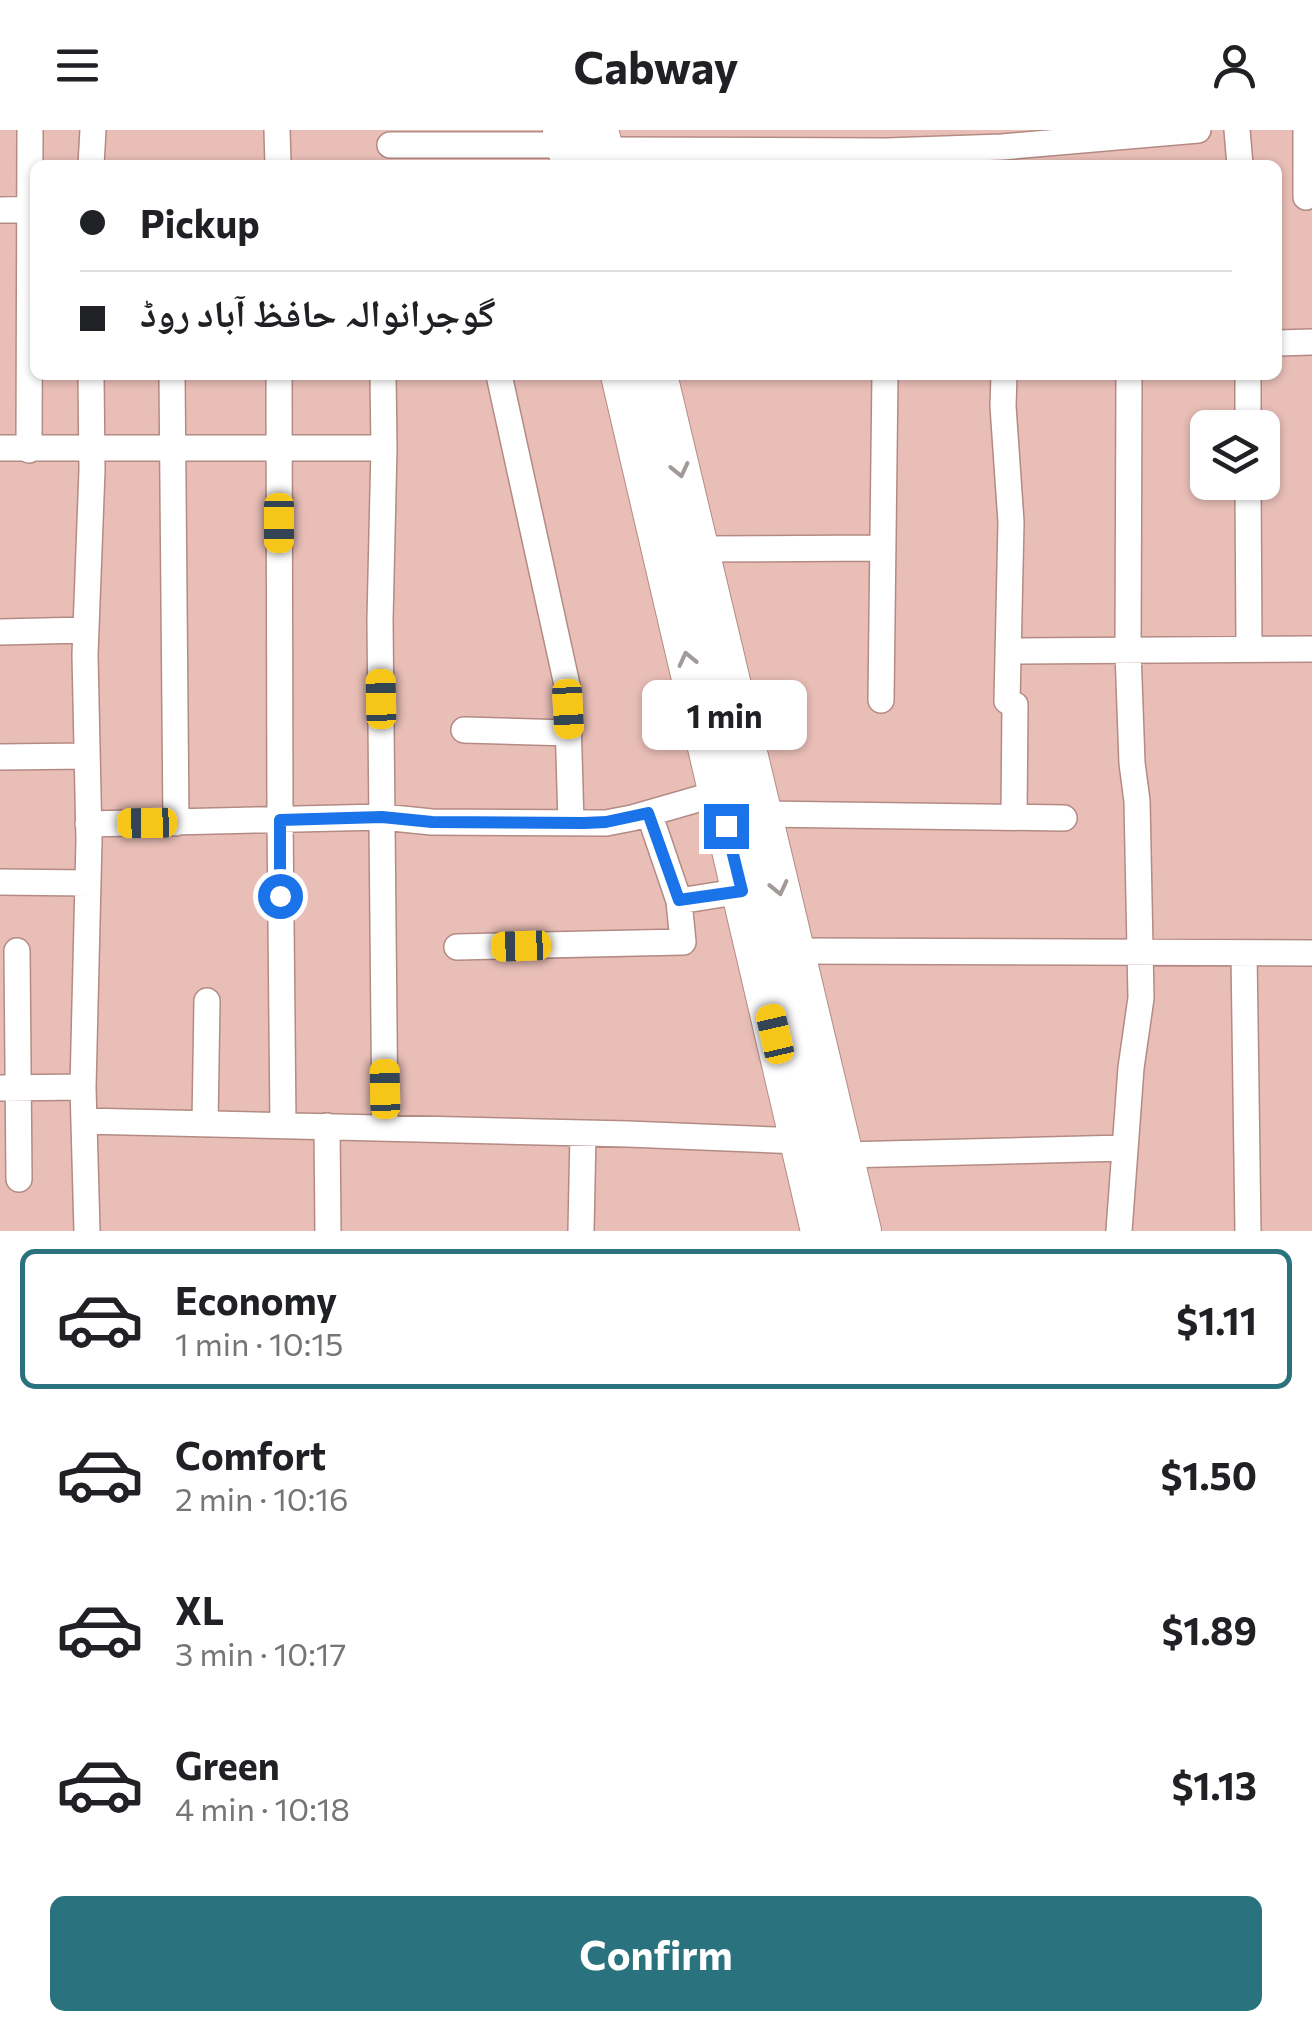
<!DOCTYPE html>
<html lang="en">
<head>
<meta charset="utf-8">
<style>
  body { margin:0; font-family:Commissioner,"Noto Naskh Arabic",sans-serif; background:#f6f6f6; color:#202124; height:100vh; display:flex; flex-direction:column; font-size:38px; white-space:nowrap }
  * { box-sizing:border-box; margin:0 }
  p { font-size:32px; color:#757577 }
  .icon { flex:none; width:55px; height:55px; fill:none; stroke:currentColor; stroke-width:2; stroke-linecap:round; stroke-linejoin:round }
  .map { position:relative; height:1101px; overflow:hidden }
  .panel { display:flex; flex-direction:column; background:#fff; flex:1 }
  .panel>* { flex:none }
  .banner { position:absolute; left:30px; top:30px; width:1252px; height:220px; border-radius:15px; box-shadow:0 2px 8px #0004; display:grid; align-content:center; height:220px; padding:0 50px; background:#fff }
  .fabs { position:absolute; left:1190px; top:280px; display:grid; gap:20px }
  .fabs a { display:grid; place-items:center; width:90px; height:90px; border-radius:15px; background:#fff; box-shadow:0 2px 8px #0004; font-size:50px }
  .end { position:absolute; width:45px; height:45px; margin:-22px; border:12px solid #1a73e8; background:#fff; box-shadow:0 0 0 5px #fff }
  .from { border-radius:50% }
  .bubble { position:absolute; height:70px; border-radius:15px; background:#fff; box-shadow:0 2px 8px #0004; font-size:32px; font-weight:700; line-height:70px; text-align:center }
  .car { position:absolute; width:30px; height:60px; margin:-30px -15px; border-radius:12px; box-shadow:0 0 8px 2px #0007; background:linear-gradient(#f5c518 24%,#345 0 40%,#f5c518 0 76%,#345 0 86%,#f5c518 0) }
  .banner b { display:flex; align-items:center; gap:35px; height:95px; font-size:38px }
  .banner b+b { border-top:2px solid #e0e0e0 }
  .banner i { width:25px; height:25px; background:#202124 }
  ul { padding:18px 0 0; list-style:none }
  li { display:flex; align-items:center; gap:30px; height:140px; margin:0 20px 15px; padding:0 30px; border:5px solid transparent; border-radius:15px }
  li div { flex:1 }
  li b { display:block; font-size:38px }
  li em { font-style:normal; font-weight:700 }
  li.on { border-color:#2a727d }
  li>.icon { width:90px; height:90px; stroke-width:1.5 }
  .button { display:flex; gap:20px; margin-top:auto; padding:20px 50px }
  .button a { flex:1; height:115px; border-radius:15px; background:#2a727d; color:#fff; font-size:40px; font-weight:700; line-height:115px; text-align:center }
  header { display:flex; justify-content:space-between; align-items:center; height:130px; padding:0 50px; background:#fff; font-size:45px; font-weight:700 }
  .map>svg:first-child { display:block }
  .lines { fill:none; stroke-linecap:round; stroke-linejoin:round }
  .minor-casing { stroke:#b38b84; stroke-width:28 }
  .primary-casing { stroke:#b38b84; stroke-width:42 }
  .minor { stroke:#fff; stroke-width:25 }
  .primary { stroke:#fff; stroke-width:40 }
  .oneway { stroke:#a19a99 }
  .route { stroke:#1a73e8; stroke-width:12 }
</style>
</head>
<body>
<header><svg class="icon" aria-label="menu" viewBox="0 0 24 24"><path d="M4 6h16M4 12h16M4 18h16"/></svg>Cabway<svg class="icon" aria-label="person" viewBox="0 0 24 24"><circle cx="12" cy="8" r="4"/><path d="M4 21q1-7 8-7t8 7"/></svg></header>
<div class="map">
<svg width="1312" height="1101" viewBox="0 0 1312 1101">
  <rect width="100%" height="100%" fill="#e9beb7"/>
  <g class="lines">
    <defs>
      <path id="minor" d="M277 0 278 35
        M1237 0 1240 35
        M390 15H567
        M603 20 887 21 1002 17 1198 0
        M91 35 93 0
        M1306 67V0
        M0 80 35 79
        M1278 213 1312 212
        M172 245 176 693
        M279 245 280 690 283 995
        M383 245 384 318 380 490 385 998
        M499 245 567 555 571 693
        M1004 245 1003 276 1011 392 1007 571 1015 575 1014 687
        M1248 245V298
        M0 318H384
        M29 320 30 0
        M1248 352 1249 519
        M699 419 883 418
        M0 502 86 500
        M1008 521 1312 519
        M881 570 885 245
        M464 600 569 603
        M0 627 87 626
        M762 684 1064 688
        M88 694 382 687 432 692 606 693 632 688 719 663
        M0 752 88 753
        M679 771 742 761
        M457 817 683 812 679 771 649 683
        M17 821 19 1049
        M794 821 1312 823
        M1244 823 1248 1101
        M0 958 83 957
        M84 991 628 1004 800 1011
        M205 994 207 871
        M327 996 328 1101
        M843 1025 1124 1018
        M87 1101 83 957 89 710 85 525 92 340 91 245
        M581 1101 583 1003
        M1119 1101 1131 938 1141 868 1137 671 1132 633 1128 522 1129 245"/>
      <path id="primary" d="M563 0 572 35
        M598 0 607 35
        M621 245 821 1101
        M657 245 861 1101"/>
    </defs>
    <!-- minor casing -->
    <use href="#minor" class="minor-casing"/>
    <!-- primary casing -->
    <use href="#primary" class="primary-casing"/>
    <!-- minor -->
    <use href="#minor" class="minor"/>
    <!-- primary -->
    <use href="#primary" class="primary"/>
  </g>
  <!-- one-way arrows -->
  <defs><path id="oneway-chevron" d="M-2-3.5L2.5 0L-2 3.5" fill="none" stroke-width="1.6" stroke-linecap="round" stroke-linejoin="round" transform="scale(2.5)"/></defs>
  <g class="oneway">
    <use href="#oneway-chevron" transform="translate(680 340) rotate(77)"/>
    <use href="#oneway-chevron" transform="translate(687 529) rotate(-103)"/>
    <use href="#oneway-chevron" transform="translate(779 758) rotate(77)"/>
  </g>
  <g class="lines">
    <!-- route -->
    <path class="route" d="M280 766V690L382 687 432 692 584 693 606 692 648 683 679 770 742 761 726 696"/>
  </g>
</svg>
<div class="fabs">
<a><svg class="icon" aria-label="layers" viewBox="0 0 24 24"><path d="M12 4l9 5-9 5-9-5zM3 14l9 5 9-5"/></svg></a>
</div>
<i class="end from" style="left:280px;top:766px"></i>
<i class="end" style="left:726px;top:696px"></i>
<div class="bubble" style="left:642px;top:550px;width:165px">1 min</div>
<i class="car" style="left:279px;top:393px;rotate:180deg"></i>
<i class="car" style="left:381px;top:569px;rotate:359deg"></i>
<i class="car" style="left:568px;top:579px;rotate:177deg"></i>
<i class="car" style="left:147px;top:693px;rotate:269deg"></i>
<i class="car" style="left:521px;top:816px;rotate:268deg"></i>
<i class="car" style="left:775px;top:904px;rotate:347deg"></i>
<i class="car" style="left:385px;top:959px;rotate:359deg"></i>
<div class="banner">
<b><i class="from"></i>Pickup</b>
<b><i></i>گوجرانوالہ حافظ آباد روڈ</b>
</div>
</div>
<section class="panel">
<ul>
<li class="on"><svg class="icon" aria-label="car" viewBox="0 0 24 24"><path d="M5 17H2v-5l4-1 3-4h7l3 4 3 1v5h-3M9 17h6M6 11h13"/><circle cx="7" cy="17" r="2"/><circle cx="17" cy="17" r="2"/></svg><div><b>Economy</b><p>1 min · 10:15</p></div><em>$1.11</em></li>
<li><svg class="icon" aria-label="car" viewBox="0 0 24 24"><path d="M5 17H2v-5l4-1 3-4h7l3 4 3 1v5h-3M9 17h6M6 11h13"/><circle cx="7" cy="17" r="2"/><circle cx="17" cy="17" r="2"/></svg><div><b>Comfort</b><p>2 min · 10:16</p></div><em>$1.50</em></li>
<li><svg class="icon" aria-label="car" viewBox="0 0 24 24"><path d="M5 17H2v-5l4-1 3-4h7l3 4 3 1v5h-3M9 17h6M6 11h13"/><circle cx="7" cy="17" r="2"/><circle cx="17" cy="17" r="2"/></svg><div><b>XL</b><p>3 min · 10:17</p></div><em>$1.89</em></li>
<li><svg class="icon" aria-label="car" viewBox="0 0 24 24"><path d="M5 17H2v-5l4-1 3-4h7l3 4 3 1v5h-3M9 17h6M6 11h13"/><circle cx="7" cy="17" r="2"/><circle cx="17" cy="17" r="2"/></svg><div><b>Green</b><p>4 min · 10:18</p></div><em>$1.13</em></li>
</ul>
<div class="button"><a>Confirm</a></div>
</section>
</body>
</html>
